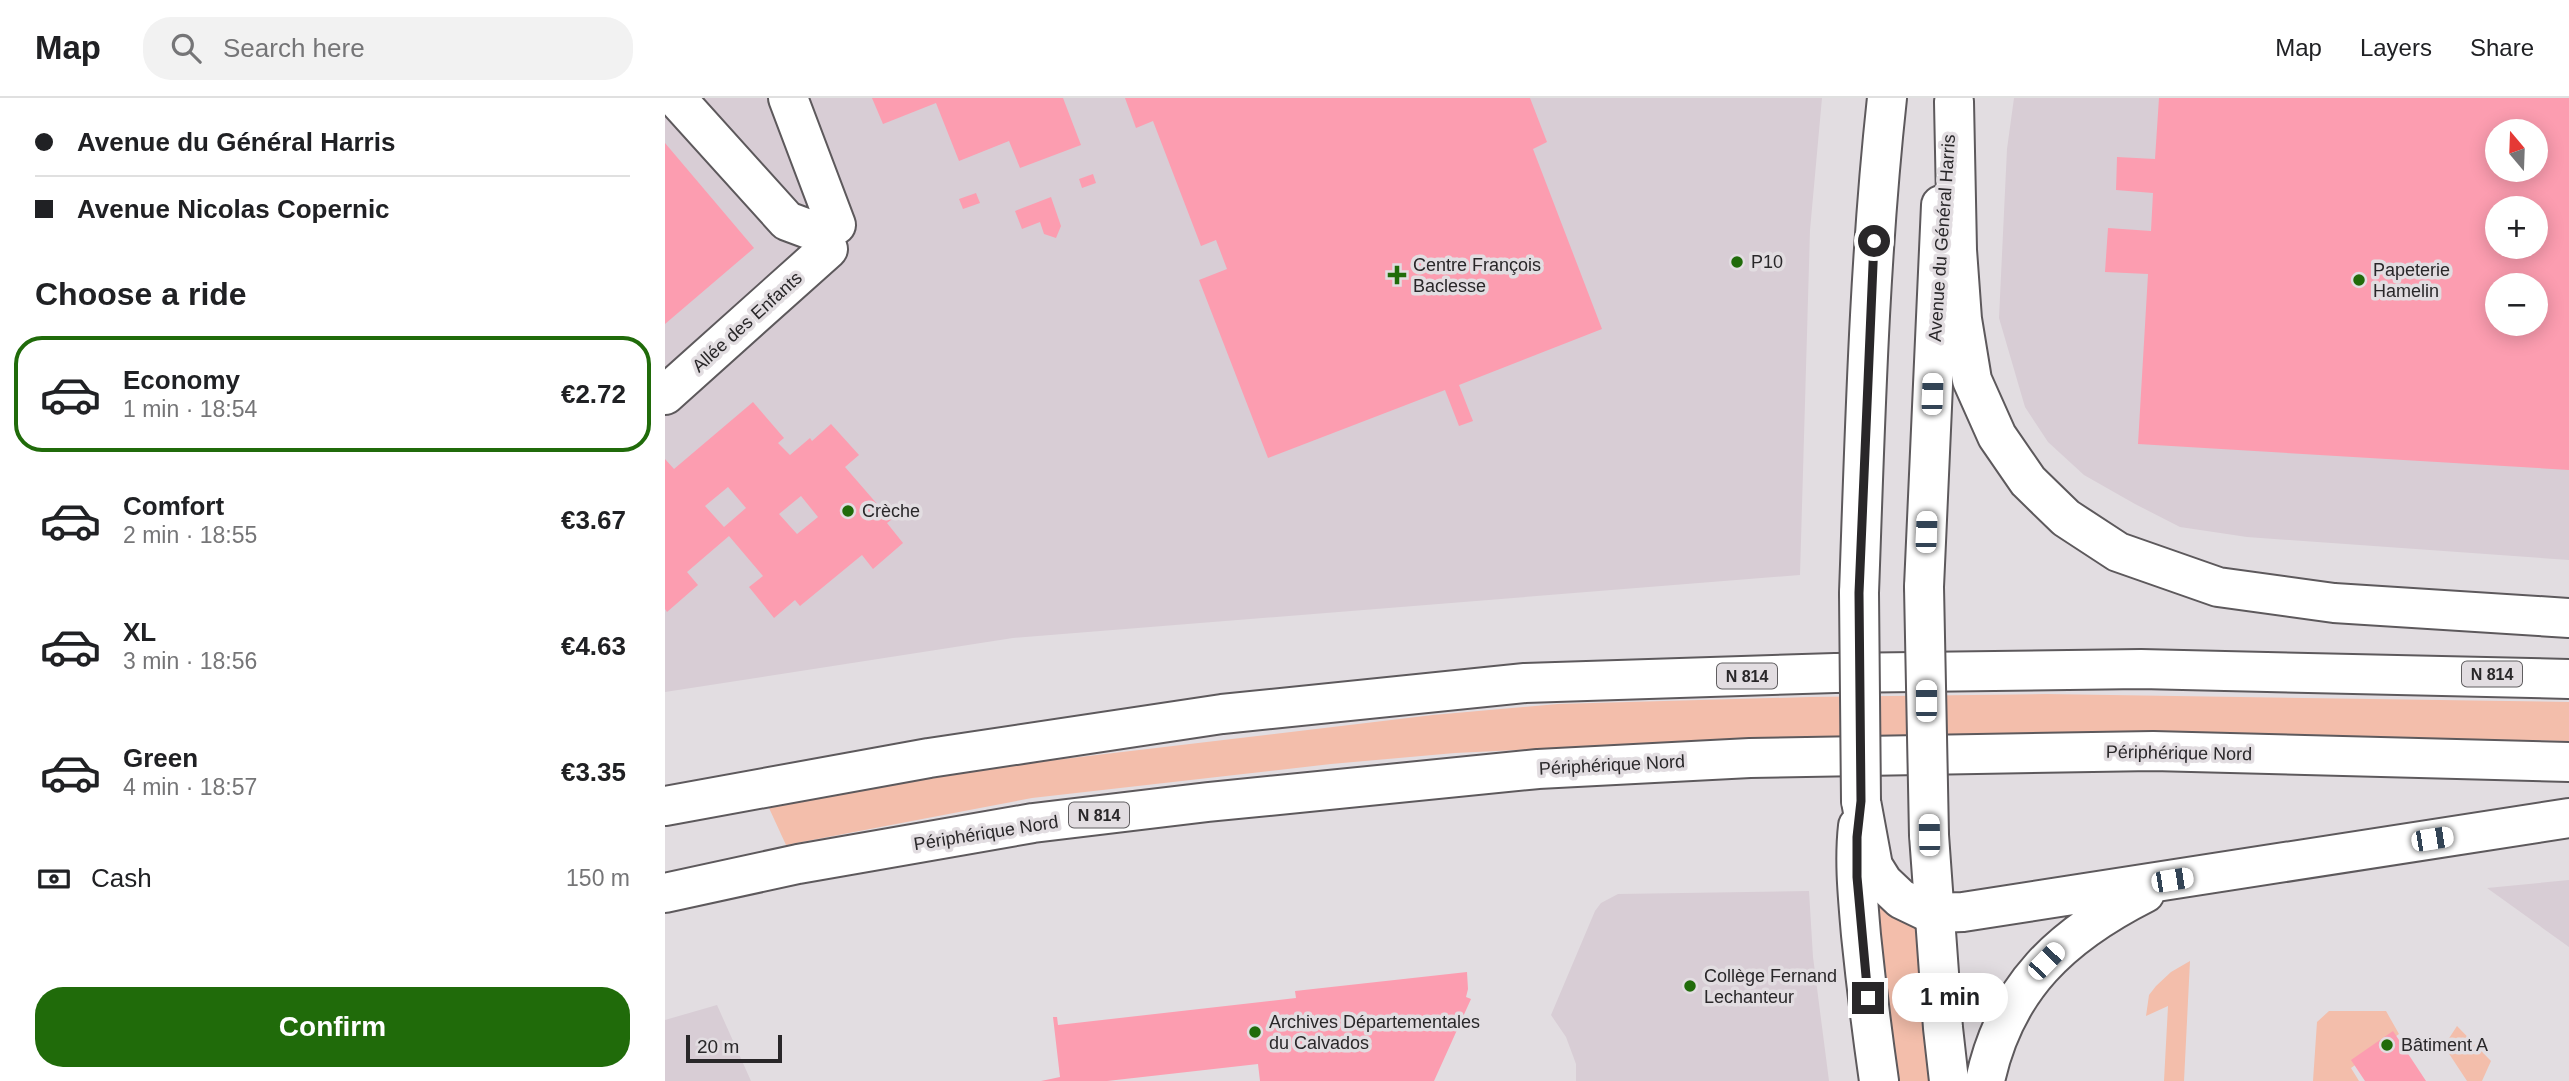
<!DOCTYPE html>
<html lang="en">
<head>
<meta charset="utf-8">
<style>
  body { margin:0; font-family:Arial,sans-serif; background:#f2f2f2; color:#202124; height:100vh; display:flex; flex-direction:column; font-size:26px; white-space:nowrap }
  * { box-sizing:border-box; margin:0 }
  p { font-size:23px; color:#757577 }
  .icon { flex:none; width:38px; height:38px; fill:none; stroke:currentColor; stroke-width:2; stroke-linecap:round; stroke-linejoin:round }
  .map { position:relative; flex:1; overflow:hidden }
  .drawer { display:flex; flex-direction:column; background:#fff; width:665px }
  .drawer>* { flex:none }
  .banner { display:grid; align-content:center; height:154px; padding:0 35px; background:#fff }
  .needle { width:46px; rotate:341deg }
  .fabs { position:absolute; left:1820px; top:21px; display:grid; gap:14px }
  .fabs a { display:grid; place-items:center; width:63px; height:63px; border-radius:50%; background:#fff; box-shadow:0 4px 18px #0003; font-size:35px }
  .scale { position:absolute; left:21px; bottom:18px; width:96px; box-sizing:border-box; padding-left:7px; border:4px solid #292729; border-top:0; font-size:19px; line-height:24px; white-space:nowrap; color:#292729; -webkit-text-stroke:5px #e2dde1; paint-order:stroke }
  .end { position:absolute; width:32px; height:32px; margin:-16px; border:9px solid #292729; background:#fff; box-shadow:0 0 0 4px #fff }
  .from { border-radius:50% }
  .bubble { position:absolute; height:49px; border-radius:24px; background:#fff; box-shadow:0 4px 18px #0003; font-size:23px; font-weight:600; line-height:49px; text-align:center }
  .car { position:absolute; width:21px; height:42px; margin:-21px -10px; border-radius:9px; box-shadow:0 0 5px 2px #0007; background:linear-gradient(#fff 24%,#345 0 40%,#fff 0 76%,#345 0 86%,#fff 0) }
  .banner b { display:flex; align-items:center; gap:24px; height:66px; font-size:26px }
  .banner b+b { border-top:2px solid #e0e0e0 }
  .banner i { width:18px; height:18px; background:#202124 }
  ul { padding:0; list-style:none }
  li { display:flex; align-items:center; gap:21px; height:116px; margin:0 14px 10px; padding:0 21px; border:4px solid transparent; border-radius:28px }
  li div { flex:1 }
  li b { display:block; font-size:26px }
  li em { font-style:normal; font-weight:600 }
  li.selected { border-color:#206b0a }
  li>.icon { width:63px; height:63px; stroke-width:1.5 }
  h2 { padding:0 35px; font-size:32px; line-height:84px }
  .pay { display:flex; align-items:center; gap:18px; height:77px; padding:0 35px; font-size:26px }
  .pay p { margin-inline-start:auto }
  .button { display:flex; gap:14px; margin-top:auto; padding:14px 35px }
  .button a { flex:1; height:80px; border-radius:28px; background:#206b0a; color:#fff; font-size:28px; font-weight:600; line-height:80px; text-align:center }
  header { display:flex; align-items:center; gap:42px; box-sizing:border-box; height:98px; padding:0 35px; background:#fff; border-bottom:2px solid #e0e0e0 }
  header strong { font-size:33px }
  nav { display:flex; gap:38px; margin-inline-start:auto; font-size:24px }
  .search { width:490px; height:63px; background:#f2f2f2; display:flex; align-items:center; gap:18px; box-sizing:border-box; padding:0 24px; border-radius:28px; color:#757577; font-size:26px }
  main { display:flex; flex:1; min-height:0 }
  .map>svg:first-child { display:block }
  .built { fill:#d8cdd5; fill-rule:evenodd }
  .green { fill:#f3beab }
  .building { fill:#fc9db0; fill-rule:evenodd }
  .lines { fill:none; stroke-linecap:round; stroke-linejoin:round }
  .minor-casing { stroke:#5d595c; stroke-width:42 }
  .major-casing { stroke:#5d595c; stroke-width:42 }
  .highway-casing { stroke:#5d595c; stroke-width:42 }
  .minor { stroke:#fff; stroke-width:38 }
  .major { stroke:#fff; stroke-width:38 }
  .highway { stroke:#fff; stroke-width:38 }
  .major-bridge-casing { stroke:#5d595c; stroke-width:42; stroke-linecap:butt }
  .major-bridge { stroke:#fff; stroke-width:38 }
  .route { stroke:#292729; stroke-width:9 }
  .poi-dot { fill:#206b0a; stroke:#e2dde1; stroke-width:2.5 }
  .labels { text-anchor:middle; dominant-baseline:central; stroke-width:7; stroke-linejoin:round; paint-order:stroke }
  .shield { fill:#e2dde1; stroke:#605e60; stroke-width:2 }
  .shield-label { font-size:16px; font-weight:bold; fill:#292729 }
  .street-label { font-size:18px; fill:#292729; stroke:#e2dde1 }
  .poi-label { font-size:18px; fill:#292729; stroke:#e2dde1; text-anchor:start }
</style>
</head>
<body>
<header>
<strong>Map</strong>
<div class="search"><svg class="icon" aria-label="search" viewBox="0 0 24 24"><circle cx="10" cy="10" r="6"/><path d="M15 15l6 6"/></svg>Search here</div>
<nav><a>Map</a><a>Layers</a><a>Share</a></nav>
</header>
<main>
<section class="drawer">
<div class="banner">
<b><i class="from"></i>Avenue du Général Harris</b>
<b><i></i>Avenue Nicolas Copernic</b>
</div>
<h2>Choose a ride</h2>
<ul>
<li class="selected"><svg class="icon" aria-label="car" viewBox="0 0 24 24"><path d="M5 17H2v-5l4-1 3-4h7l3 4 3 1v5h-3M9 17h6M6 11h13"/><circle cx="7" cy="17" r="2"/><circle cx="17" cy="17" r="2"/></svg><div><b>Economy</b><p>1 min · 18:54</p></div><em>€2.72</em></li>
<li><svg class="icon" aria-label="car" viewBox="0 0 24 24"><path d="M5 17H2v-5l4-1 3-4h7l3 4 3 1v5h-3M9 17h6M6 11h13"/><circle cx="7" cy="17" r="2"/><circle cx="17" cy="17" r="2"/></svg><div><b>Comfort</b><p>2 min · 18:55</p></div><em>€3.67</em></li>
<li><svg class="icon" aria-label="car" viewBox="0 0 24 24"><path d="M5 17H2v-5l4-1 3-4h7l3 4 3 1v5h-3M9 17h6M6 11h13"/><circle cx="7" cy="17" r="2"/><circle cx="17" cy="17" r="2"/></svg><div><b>XL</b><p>3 min · 18:56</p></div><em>€4.63</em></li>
<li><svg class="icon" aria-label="car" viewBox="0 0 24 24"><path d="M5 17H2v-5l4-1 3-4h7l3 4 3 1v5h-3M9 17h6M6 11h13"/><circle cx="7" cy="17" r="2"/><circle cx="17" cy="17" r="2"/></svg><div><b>Green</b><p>4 min · 18:57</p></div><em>€3.35</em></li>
</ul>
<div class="pay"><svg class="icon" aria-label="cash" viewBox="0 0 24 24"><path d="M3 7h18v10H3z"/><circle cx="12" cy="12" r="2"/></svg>Cash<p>150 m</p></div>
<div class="button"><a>Confirm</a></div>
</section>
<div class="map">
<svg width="1904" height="983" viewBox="0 0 1904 983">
  <rect width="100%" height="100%" fill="#e2dde1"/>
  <!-- built -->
  <path class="built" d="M0 0H1157L1145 132 1135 477 348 540 0 594Z
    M1349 0H1904V462L1582 439 1515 429 1470 406 1419 377 1383 344 1360 309 1334 220 1342 51ZM1832 33H1871V72H1832ZM1832 110H1871V149H1832ZM1832 187H1871V226H1832Z
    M1904 782V849L1822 790Z
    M1144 793 1148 859 1164 983H911V966L901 939 886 917 930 813 936 805 953 796Z
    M52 907 86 983H0V922Z"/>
  <!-- green -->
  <path class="green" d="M1381 596 1904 604V643L1394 635 1066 641 790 655 666 666 367 700 121 747 104 710 255 678 768 617 893 606 1145 599Z
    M1212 791 1262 823 1275 983H1223Z
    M1525 863 1519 983H1499L1503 908 1481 918 1484 897 1491 888 1506 874Z
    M1664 913H1721L1734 936 1686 970 1694 983H1648L1652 924Z
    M1792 928 1826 963 1817 983H1802L1779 948Z"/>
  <!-- building -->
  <path class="building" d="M207 0H398L416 47 355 70 344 43 294 63 271 5 218 26Z
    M460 0H865L882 44 868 51 937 231 794 287 808 323 794 328 780 292 603 360 534 182 562 171 551 142 536 148 488 23 471 30Z
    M1494 0H1904V372L1473 346 1483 176 1440 174 1443 130 1486 133 1488 95 1451 92 1452 59 1490 61ZM1832 33H1871V72H1832ZM1832 110H1871V149H1832ZM1832 187H1871V226H1832Z
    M0 45 89 150 0 226Z
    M428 76 431 85 417 90 414 81Z
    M311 95 315 105 298 111 294 101Z
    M386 99 396 128 391 140 379 136 375 124 357 131 350 113Z
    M88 304 119 340 113 345 125 357 145 340 147 343 166 326 194 357 180 369 226 422 222 425 238 445 208 471 197 457 135 508 130 502 109 520 84 489 98 478 64 438 22 474 33 487 2 514 0 511V361L9 371ZM63 389 81 410 59 429 40 408ZM136 398 153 419 132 436 114 416Z
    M802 874 803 891 801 899 806 901 769 983H595L593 966 442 983H376L395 979 388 919H392L393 927 631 900 630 893Z
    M1728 933 1761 983H1700L1686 962Z"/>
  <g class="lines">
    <defs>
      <path id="minor" d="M11 0 122 123 157 136
        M123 0 171 127
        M0 297 163 151"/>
      <path id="major" d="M1259 489 1276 107
        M1194 495C1200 330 1204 164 1222 0
        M1193 728C1189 764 1193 801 1196 837 1201 886 1207 934 1214 983
        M1264 737 1278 930 1284 983"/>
      <path id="highway" d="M1289 4 1292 152 1297 221 1307 282 1332 338 1363 383 1401 420 1453 454 1553 489 1669 505 1904 520
        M1196 703 1208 768 1218 784 1236 801 1261 813 1269 815 1298 814 1904 720
        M0 708 264 660 557 616 860 585 1170 575 1476 571 1904 581
        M0 795 133 766 368 725 543 704 873 671 1085 660 1488 653 1904 664
        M1320 983C1340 889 1397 837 1480 795"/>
    </defs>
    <!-- minor casing -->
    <use href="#minor" class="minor-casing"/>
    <!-- major casing -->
    <use href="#major" class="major-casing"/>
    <!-- highway casing -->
    <use href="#highway" class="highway-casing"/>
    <!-- minor -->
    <use href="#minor" class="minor"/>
    <!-- major -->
    <use href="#major" class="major"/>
    <!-- highway -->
    <use href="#highway" class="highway"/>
    <defs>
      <path id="major-bridge" d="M1259 489 1264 737
        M1194 495 1196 703"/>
    </defs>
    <!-- major-bridge casing -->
    <use href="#major-bridge" class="major-bridge-casing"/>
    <!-- major-bridge -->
    <use href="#major-bridge" class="major-bridge"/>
  </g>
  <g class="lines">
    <!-- route -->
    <path class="route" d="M1203 900 1192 779V739L1196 703 1194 495 1209 143"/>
  </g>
  <!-- markers -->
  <g class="poi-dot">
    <circle cx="1072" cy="164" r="7"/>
    <path d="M728.5 166.5h7v7h7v7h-7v7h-7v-7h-7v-7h7z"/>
    <circle cx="1694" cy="182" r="7"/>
    <circle cx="183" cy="413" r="7"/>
    <circle cx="1025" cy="888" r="7"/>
    <circle cx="590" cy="934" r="7"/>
    <circle cx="1722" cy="947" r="7"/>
  </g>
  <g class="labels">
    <!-- shield labels -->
    <g class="shield">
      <rect x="1797" y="563.5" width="60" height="25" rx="5"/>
      <rect x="1052" y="565.5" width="60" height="25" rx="5"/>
      <rect x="404" y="704.5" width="60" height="25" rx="5"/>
    </g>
    <g class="shield-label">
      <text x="1827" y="576">N 814</text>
      <text x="1082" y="578">N 814</text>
      <text x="434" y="717">N 814</text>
    </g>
    <!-- street labels -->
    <g class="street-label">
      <text transform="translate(1277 140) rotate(-86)">Avenue du Général Harris</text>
      <text transform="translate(82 224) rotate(-42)">Allée des Enfants</text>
      <text transform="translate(1514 655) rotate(1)">Périphérique Nord</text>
      <text transform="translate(947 667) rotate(-3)">Périphérique Nord</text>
      <text transform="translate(321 735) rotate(-9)">Périphérique Nord</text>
    </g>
    <!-- poi labels -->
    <g class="poi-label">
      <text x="1086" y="164">P10</text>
      <text x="748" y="167">Centre François<tspan x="748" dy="21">Baclesse</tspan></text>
      <text x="1708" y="172">Papeterie<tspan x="1708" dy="21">Hamelin</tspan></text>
      <text x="197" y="413">Crèche</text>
      <text x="1039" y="878">Collège Fernand<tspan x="1039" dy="21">Lechanteur</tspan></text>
      <text x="604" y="924">Archives Départementales<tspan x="604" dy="21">du Calvados</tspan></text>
      <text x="1736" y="947">Bâtiment A</text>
    </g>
  </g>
</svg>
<div class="fabs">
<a><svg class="needle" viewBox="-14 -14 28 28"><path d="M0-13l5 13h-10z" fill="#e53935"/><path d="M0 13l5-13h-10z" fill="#757577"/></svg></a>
<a>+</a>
<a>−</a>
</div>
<div class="scale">20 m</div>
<i class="end from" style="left:1209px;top:143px"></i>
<i class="end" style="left:1203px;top:900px"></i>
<div class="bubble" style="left:1227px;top:875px;width:116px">1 min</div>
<i class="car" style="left:1267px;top:296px;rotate:2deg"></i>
<i class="car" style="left:1261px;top:434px;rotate:2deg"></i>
<i class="car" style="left:1261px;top:603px;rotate:0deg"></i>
<i class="car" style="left:1264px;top:737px;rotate:359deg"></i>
<i class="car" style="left:1767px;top:741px;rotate:81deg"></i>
<i class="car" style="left:1507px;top:782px;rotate:81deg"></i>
<i class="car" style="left:1381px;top:863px;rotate:44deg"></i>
</div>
</main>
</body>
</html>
